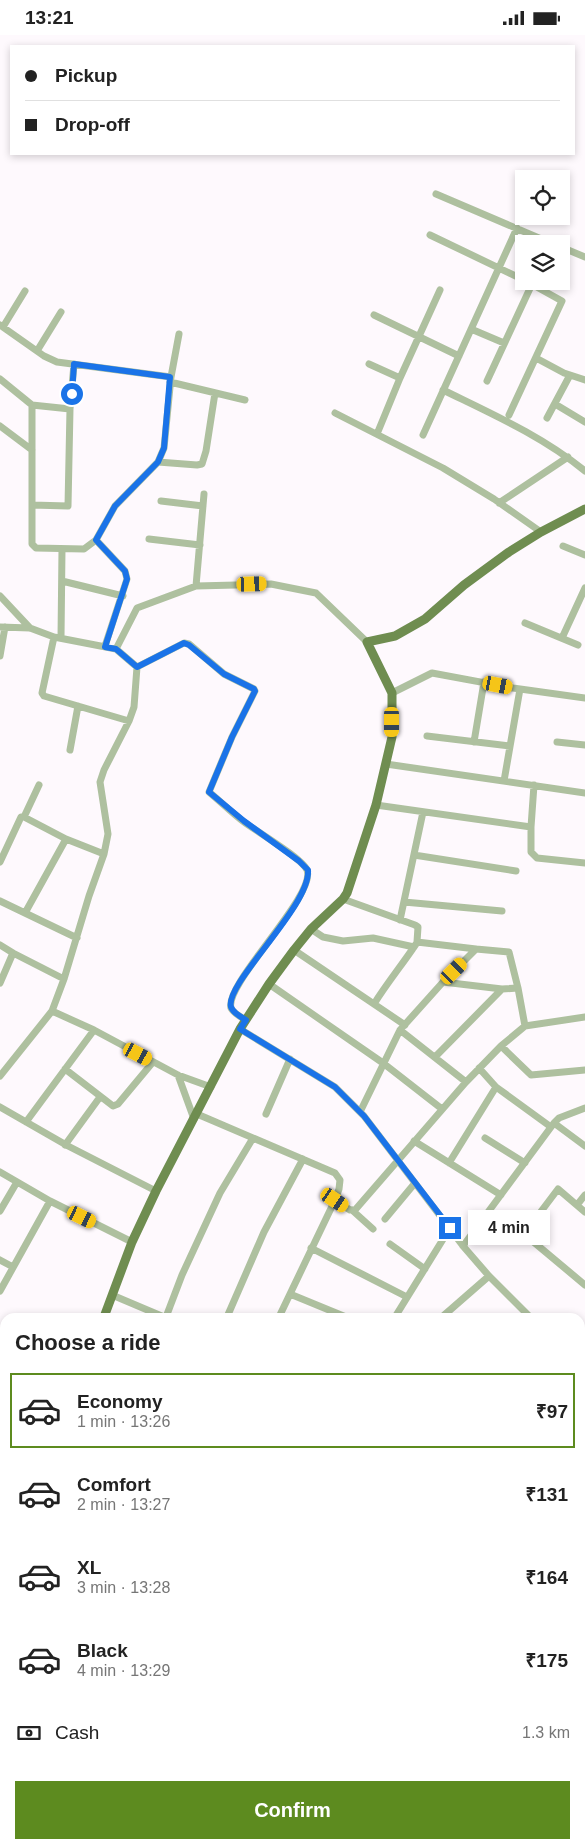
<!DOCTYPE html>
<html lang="en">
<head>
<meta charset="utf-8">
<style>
  body { margin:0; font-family:Helvetica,sans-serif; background:#f2f2f2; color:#222; height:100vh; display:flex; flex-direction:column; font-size:19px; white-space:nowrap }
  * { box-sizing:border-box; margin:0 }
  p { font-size:16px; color:#767676 }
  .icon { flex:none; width:28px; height:28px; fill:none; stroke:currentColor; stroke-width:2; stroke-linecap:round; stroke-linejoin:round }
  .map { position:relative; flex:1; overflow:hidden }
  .panel { position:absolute; left:0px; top:1278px; width:585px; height:536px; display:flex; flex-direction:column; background:#fff; border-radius:15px 15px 0 0; box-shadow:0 2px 8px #0003 }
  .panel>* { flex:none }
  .banner { position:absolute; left:10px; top:10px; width:565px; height:110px; border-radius:0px; box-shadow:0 2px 8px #0003; display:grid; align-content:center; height:110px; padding:0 15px; background:#fff }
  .tools { position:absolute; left:515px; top:135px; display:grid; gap:10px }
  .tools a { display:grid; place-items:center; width:55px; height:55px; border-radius:0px; background:#fff; box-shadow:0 2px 8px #0003; font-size:25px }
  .end { position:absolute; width:22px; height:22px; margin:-11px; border:6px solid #1a73e8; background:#fff; box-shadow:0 0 0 2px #fff }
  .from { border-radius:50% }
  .bubble { position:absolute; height:35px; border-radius:0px; background:#fff; box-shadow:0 2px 8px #0003; font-size:16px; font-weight:700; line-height:35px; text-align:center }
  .car { position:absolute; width:15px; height:30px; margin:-15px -8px; border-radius:6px; box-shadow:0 0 4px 1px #0007; background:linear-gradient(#f5c518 24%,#345 0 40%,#f5c518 0 76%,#345 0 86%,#f5c518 0) }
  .banner b { display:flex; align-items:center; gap:18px; height:48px; font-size:19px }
  .banner b+b { border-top:1px solid #e0e0e0 }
  .banner i { width:12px; height:12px; background:#222 }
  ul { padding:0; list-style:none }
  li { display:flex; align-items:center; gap:15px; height:75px; margin:0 10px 8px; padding:0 5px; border:2px solid transparent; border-radius:0px }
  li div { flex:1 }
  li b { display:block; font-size:19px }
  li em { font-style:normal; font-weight:700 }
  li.on { border-color:#5d8b1f }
  li>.icon { width:45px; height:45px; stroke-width:1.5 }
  h2 { padding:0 15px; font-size:22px; line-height:60px }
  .pay { display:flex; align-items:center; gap:12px; height:55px; padding:0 15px; font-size:19px }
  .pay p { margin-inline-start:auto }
  .cta { display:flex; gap:10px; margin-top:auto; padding:10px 15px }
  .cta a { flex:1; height:58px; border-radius:0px; background:#5d8b1f; color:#fff; font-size:20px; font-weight:700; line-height:58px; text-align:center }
  .status { display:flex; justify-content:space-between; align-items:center; height:35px; padding:0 25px; background:#fff; direction:ltr }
  .status svg { height:14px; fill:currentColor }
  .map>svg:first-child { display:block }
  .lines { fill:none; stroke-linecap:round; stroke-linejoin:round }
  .minor { stroke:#aec09f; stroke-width:7 }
  .major { stroke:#6f8d50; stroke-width:9 }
  .highway { stroke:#587a31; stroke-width:10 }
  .rail-casing { stroke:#50494f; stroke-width:4 }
  .rail { stroke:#fff; stroke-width:2; stroke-dasharray:5.5; stroke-linecap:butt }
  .route { stroke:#1a73e8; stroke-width:6 }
</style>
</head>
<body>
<div class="status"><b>13:21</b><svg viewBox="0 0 49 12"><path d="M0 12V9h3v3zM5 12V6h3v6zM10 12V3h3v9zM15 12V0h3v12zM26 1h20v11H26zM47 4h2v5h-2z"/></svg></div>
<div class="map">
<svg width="585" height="1813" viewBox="0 0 585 1813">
  <rect width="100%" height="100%" fill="#fef9fd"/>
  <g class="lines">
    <!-- minor -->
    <path class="minor" d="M436 159 553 209
      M430 200 524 245
      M561 212 585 222
      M374 280 459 321
      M0 290 44 321 57 327 171 342
      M3 292 25 256
      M471 294 504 308
      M37 316 61 277
      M536 323 564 338 585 345
      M369 329 400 343
      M0 344 32 370 70 374
      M487 346 532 249
      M170 347 245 365
      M443 355C492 379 542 401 585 436
      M555 369 585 387
      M32 370V509L36 513 84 514 96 505 115 471 158 427 164 413 171 342 179 299
      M335 378 443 433 494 464 541 497
      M509 380 562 266 526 246
      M547 383 570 340
      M0 391 32 415
      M377 399 400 343 440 255
      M423 400 517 193
      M158 427 197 430 202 429 206 416 215 358
      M161 466 203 471
      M499 468 568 422
      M32 470 68 471 70 374 74 329
      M149 504 200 510
      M96 505 125 536 127 544 105 611
      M563 511 585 520
      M62 546 123 561
      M196 551 204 459
      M0 561 30 593
      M525 588 578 610
      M0 592 30 593 54 602 116 614 137 573 196 551 271 549 316 558 367 607
      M54 602 42 658 44 661 129 686
      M61 603 62 514
      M562 603 585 553
      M0 621 5 592
      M137 632 184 608 189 609 224 639 254 654 255 656 232 702 209 757C221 767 232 778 244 787 256 796 302 823 307 835 317 860 224 949 231 973 233 978 241 982 246 985
      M392 658 432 638 513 653 585 663
      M427 701 510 711
      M474 707 484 647
      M557 707 585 710
      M70 715 78 671
      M386 729 585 758
      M504 746 520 654
      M376 770 531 792V817L537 823 585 828
      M24 782 39 750
      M531 792 534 750
      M66 804 104 819
      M414 820 516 836
      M0 827 21 782H24L66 804 25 878
      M343 864 415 890 418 892 417 907 476 914
      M0 866 77 903
      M404 867 502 876
      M400 885 423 777
      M311 894 323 902 343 906 373 903 414 912
      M0 910 13 918 0 948
      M294 915 405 990
      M13 918 64 944
      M443 947 502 954
      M269 949 383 1028 442 1074
      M374 969C387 948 402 930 416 909
      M52 976 94 995 178 1040 211 1052
      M240 994 335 1052 364 1081 463 1211 489 1241 530 1282
      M400 995 466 1047
      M501 1011 531 1040 585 1035
      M435 1022 502 954 518 953
      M479 1033 496 1052 551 1092
      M65 1034 113 1071 118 1069 153 1027
      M178 1040 194 1084
      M0 1041 52 976 64 944 89 861 104 819 108 799 100 747 104 735 129 686 134 672 137 632 116 614
      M0 1072 68 1111 156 1156
      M360 1077 400 995 443 947 476 914 509 917 518 953 525 991
      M197 1079 335 1138 340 1145 339 1154 335 1165 279 1282
      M266 1079 290 1024
      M26 1087 94 995
      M554 1088 585 1111
      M485 1103 525 1128
      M414 1106 501 1160
      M65 1110 100 1062
      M449 1128 496 1052
      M0 1137 50 1166 132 1207
      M335 1165 350 1175H355L466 1047 501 1011 525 991 585 982
      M577 1170 585 1160
      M352 1175 373 1194
      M0 1176 17 1147
      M585 1177 558 1154 524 1199 585 1250
      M385 1184 415 1148
      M390 1209 425 1234
      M463 1211 554 1088 559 1083 585 1073
      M311 1213 407 1262
      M0 1225 13 1232
      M0 1256 50 1166
      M290 1259 346 1282
      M112 1260 164 1282
      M166 1282 182 1240 220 1158 253 1103
      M227 1282 264 1197 303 1124
      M395 1282 450 1193
      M442 1282 489 1241
      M580 1309 585 1311
      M580 1334 585 1323
      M0 1381 5 1382
      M580 1393 585 1394
      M0 1480 5 1481
      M0 1523 5 1517
      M580 1589 585 1586
      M0 1645 5 1652
      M580 1684 585 1686
      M580 1748 585 1750
      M0 1796 5 1794
      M580 1800 585 1802
      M184 1813 185 1809
      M231 1813 232 1809
      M322 1813 323 1809
      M359 1813 360 1809
      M400 1813 401 1809
      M466 1813 467 1809
      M500 1813 501 1809"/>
    <!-- major -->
    <path class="major" d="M104 1282 132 1207 156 1156 240 994 269 949 294 915 311 894 343 864 347 858 376 770 392 702V658L367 607 395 601 425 584 464 550 509 517 541 497 585 474
      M85 1809 87 1813"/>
    <!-- highway -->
    <path class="highway" d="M580 1466 585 1462
      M580 1480 585 1475
      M580 1490 585 1486
      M580 1500 585 1497
      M30 1813 40 1809"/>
    <defs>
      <path id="rail" d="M0 1672 5 1680
        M0 1697 5 1706
        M69 1809 71 1813"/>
    </defs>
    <!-- rail casing -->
    <use href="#rail" class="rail-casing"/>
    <!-- rail -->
    <use href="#rail" class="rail"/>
  </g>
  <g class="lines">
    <!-- route -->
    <path class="route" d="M72 359 74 329 170 342 164 413 158 427 115 471 96 505 125 536 127 544 105 612 116 614 137 632 184 608 189 610 224 639 254 654 255 656 232 702 209 757 244 786 299 826 308 835C311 871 224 949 231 972 233 978 241 982 246 985L240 994 335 1052 364 1081 450 1193"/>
  </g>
</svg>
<div class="tools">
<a><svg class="icon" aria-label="locate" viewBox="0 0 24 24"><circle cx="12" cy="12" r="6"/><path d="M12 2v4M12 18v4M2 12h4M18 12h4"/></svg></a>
<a><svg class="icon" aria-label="layers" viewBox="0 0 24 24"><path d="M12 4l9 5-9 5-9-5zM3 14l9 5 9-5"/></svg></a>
</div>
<i class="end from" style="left:72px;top:359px"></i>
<i class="end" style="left:450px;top:1193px"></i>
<div class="bubble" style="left:468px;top:1175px;width:82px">4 min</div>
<i class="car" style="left:252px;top:549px;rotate:88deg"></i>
<i class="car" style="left:498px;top:650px;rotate:101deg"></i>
<i class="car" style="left:392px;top:687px;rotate:180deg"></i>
<i class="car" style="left:454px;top:936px;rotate:45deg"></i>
<i class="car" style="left:138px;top:1019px;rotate:118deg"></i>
<i class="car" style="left:335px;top:1165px;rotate:124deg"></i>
<i class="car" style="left:82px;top:1182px;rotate:116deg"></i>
<div class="banner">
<b><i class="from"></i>Pickup</b>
<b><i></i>Drop-off</b>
</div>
<section class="panel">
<h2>Choose a ride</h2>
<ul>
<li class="on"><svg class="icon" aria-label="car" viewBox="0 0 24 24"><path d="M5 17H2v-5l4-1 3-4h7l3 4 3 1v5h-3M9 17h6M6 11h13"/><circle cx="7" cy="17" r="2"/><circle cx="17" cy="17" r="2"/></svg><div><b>Economy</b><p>1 min · 13:26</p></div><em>₹97</em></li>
<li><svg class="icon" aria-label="car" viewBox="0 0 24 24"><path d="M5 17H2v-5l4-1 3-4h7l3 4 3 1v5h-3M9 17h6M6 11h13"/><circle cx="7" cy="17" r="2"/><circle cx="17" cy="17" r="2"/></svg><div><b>Comfort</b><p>2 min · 13:27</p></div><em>₹131</em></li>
<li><svg class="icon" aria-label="car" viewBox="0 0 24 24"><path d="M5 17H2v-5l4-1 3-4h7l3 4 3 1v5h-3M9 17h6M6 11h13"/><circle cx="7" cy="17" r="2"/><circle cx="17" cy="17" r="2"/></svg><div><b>XL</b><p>3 min · 13:28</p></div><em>₹164</em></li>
<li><svg class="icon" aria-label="car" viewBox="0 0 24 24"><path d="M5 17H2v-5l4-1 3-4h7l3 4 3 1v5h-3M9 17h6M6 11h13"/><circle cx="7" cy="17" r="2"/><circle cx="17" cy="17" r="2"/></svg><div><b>Black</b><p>4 min · 13:29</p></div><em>₹175</em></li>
</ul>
<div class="pay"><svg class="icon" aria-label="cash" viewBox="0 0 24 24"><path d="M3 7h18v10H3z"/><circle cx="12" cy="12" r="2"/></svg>Cash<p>1.3 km</p></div>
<div class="cta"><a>Confirm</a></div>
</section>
</div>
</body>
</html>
